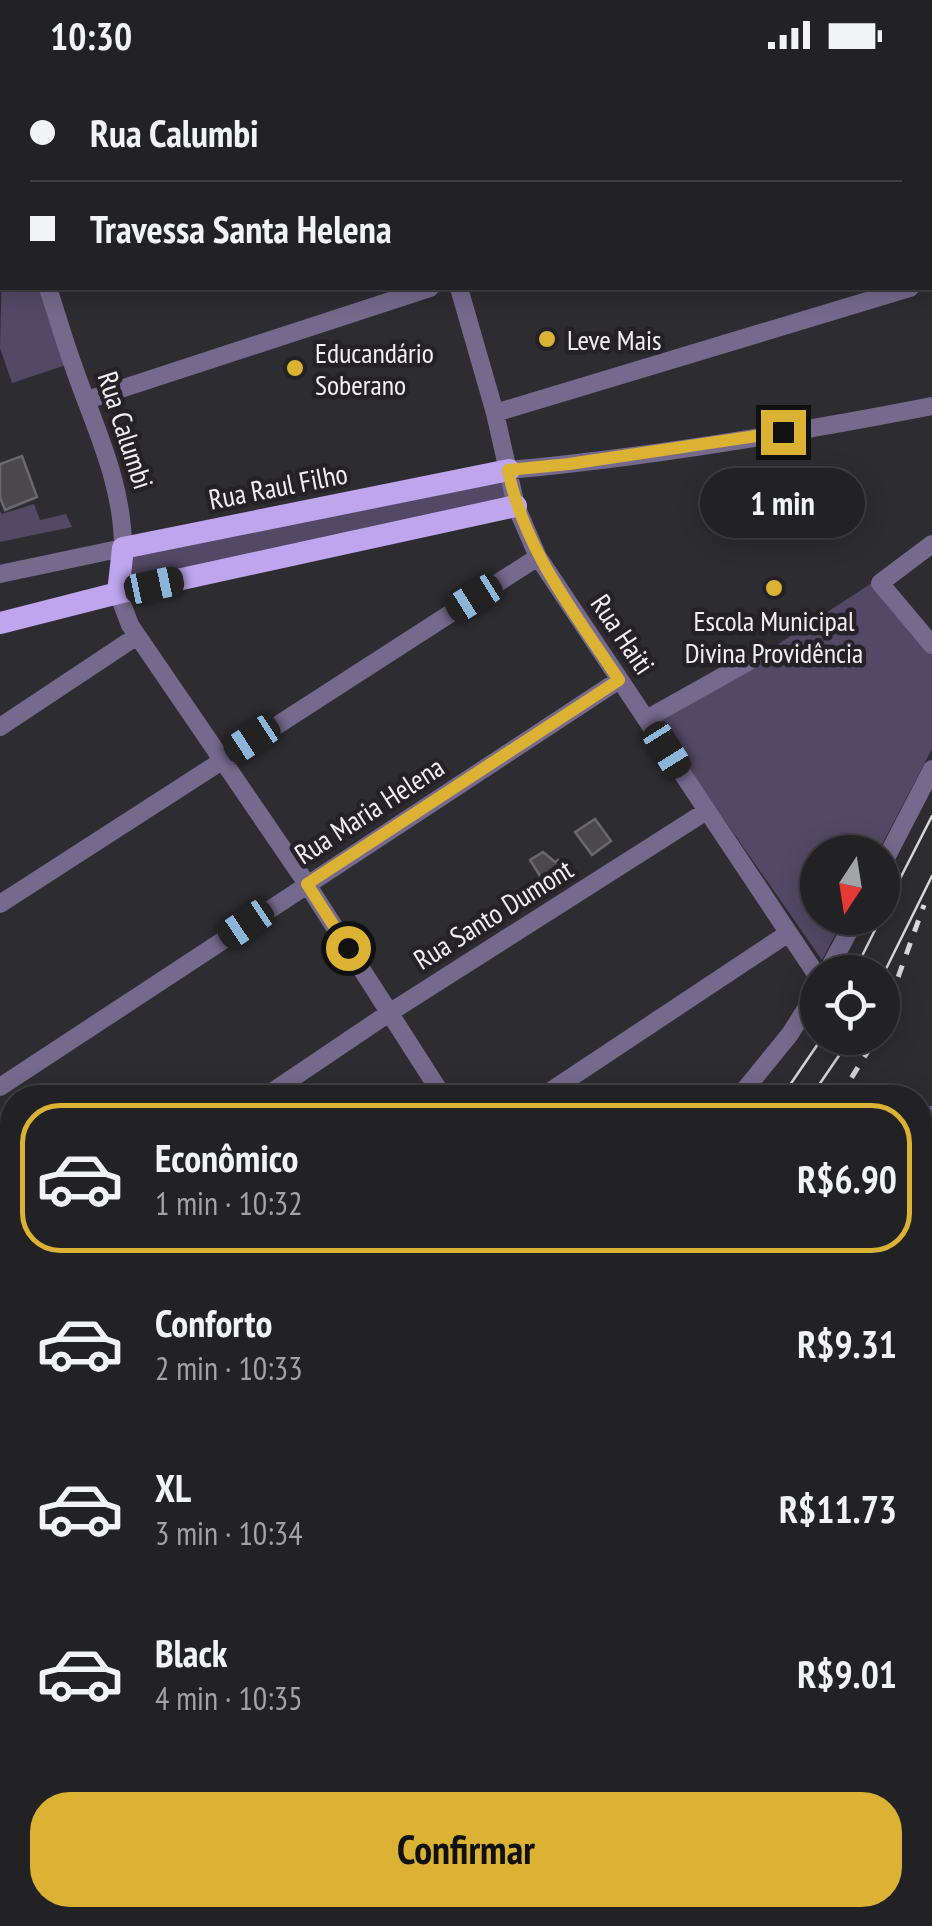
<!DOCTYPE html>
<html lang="pt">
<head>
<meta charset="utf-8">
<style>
  body { margin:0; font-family:"PT Sans Narrow",sans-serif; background:#2e2e31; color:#f1f3f6; height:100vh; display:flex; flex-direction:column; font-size:38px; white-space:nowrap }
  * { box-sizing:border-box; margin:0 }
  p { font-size:32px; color:#a2a3a6 }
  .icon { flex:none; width:55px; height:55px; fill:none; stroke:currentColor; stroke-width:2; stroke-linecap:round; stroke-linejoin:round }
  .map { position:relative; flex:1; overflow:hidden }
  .side { position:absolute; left:0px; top:1015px; width:932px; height:842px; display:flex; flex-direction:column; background:#222124; border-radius:40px 40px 0 0; box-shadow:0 5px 25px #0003,0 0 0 2px #3f3e41 }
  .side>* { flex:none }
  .guide { position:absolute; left:0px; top:0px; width:932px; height:220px; box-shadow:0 5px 25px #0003,0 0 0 2px #3f3e41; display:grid; align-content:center; height:220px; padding:0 30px; background:#222124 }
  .needle { width:65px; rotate:192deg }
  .fabs { position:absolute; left:800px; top:765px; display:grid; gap:20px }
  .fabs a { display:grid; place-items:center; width:100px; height:100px; border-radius:50%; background:#222124; box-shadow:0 5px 25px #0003,0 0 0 2px #3f3e41; font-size:50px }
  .end { position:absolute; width:45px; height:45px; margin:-22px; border:12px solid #dbb233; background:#111; box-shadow:0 0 0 5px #111 }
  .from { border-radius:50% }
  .bubble { position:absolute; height:70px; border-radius:35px; background:#222124; box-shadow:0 5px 25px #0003,0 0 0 2px #3f3e41; font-size:32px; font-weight:600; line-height:70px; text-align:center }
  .car { position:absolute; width:30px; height:60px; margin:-30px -15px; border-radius:12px; box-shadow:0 0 8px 2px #0007; background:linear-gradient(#222 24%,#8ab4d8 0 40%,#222 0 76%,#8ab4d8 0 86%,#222 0) }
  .guide b { display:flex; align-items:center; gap:35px; height:95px; font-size:38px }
  .guide b+b { border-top:2px solid #3f3e41 }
  .guide i { width:25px; height:25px; background:#f1f3f6 }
  ul { padding:18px 0 0; list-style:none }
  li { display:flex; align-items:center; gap:30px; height:150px; margin:0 20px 15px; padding:0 10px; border:5px solid transparent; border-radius:40px }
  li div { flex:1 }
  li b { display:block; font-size:38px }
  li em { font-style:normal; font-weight:600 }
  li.current { border-color:#dbb233 }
  li>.icon { width:90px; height:90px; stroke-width:1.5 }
  .primary-button { display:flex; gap:20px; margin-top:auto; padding:20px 30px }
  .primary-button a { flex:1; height:115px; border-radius:40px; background:#dbb233; color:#111; font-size:40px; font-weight:600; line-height:115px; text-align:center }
  .status { display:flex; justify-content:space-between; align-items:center; height:70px; padding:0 50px; background:#222124; direction:ltr }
  .status svg { height:28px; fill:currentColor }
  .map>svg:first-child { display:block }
  .green { fill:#534966 }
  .building { fill:#4a484d; stroke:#6a696e; stroke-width:2.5 }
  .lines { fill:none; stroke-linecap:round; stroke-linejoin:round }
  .minor { stroke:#756a8d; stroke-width:18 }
  .major { stroke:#bea5ee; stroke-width:22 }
  .highway { stroke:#d6c5f9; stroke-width:28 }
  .tram { stroke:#d7d6d9; stroke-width:2.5 }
  .rail { stroke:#d7d6d9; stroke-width:5; stroke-dasharray:12 12; stroke-linecap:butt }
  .route { stroke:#dbb233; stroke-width:12 }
  .poi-dot { fill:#dbb233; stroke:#242226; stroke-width:4 }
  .labels { text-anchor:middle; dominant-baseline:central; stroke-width:9; stroke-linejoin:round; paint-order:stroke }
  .poi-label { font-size:28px; fill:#f0eff2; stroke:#242226; text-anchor:start }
  .street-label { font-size:28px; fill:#f0eff2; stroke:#242226 }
</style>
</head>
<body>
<div class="status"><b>10:30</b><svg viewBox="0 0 49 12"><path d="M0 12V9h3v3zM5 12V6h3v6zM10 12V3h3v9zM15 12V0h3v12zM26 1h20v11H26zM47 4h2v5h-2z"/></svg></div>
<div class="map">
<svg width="932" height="1856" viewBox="0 0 932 1856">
  <rect width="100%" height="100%" fill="#2d2c30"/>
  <!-- green -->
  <path class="green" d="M2 197V218H48L72 293 12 313 0 278Z
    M509 400 516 436 138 518 122 501 130 477Z
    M34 434 40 450 66 444 72 457 0 472V441L2 444Z
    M875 511 932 580V679L878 782H818V848H844L822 890 657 653Z
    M932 1302V1565L920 1573V1310Z
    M409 1845H504L490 1856H398Z"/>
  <!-- building -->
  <path class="building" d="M22 386 37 427 5 440 0 427V394Z
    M595 749 611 771 592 785 575 762Z
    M543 782 555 792 558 790 570 809 550 822 530 790Z"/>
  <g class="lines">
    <!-- minor -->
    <path class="minor" d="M383 0V2
      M786 0 787 2
      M108 2 116 0
      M604 2 612 0
      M0 36 2 35
      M930 59 932 58
      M0 63 2 71
      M0 198 2 197
      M930 211H932
      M459 218 495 343 516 436 538 487 818 907
      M87 330 430 218
      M495 343 910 218
      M509 400C650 387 793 363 932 336
      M932 474 880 513 932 575
      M0 504 123 478C123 411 93 354 72 292 63 267 56 242 48 218
      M118 523 130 555 307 814 444 1028
      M648 648 748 592
      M0 657 137 566
      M882 796 932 699
      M0 834 538 487
      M827 902 856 848
      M0 1017 619 610
      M263 1028 389 943 705 742
      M540 1028 787 864
      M738 1028 790 964 818 920
      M920 1052 932 1045
      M920 1064 932 1081
      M0 1072 12 1091
      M0 1205 12 1196
      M920 1240 932 1232
      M920 1359 932 1338
      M0 1383 12 1375
      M920 1443 932 1447
      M0 1571 12 1563
      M0 1677 12 1670
      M0 1778 12 1797
      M46 1845 54 1856
      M808 1845 816 1856
      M10 1856 26 1845
      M592 1856 609 1845"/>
    <!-- major -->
    <path class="major" d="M118 523 123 478 509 400
      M0 553 118 523 516 436"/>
    <!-- highway -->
    <path class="highway" d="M920 1301 932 1293
      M920 1595 932 1586
      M920 1627 932 1622
      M369 1856 380 1845
      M528 1856 545 1845"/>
    <!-- tram -->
    <path class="tram" d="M882 844 932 746
      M854 902 881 848
      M882 907 932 806
      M781 1028 822 968
      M810 1028 851 968
      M0 1597 12 1589"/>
    <!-- rail -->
    <path class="rail" d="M882 952 924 835
      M839 1028 876 968
      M0 1638 12 1631"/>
  </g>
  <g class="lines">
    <!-- route -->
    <path class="route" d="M348 878 307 814 619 610C575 543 524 480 508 400L569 394 783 362"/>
  </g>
  <!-- markers -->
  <g class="poi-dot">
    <circle cx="547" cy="269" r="10"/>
    <circle cx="295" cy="298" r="10"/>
    <circle cx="774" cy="518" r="10"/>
  </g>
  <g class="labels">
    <!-- poi labels -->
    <g class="poi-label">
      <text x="567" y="269">Leve Mais</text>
      <text x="315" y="282">Educandário<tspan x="315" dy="32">Soberano</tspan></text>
      <text x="774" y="550" text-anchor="middle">Escola Municipal<tspan x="774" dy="32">Divina Providência</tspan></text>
    </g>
    <!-- street labels -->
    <g class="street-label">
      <text transform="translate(126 360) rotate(72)">Rua Calumbi</text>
      <text transform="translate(278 416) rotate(-11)">Rua Raul Filho</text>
      <text transform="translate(623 564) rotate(56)">Rua Haiti</text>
      <text transform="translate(369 740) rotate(-33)">Rua Maria Helena</text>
      <text transform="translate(493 844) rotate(-32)">Rua Santo Dumont</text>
    </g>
  </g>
</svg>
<div class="fabs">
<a><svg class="needle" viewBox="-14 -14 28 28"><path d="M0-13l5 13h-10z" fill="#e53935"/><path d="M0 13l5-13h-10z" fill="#a2a3a6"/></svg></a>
<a><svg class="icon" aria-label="locate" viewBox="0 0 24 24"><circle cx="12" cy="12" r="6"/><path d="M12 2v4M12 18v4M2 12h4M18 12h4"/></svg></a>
</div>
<i class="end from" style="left:348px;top:878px"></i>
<i class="end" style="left:783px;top:362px"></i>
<div class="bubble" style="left:700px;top:398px;width:165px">1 min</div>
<i class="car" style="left:154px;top:515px;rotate:78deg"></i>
<i class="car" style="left:474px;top:528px;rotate:238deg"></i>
<i class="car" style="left:252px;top:669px;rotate:237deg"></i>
<i class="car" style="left:667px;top:680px;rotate:148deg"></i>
<i class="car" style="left:246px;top:854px;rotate:236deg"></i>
<div class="guide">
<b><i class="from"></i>Rua Calumbi</b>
<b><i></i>Travessa Santa Helena</b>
</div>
<section class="side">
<ul>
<li class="current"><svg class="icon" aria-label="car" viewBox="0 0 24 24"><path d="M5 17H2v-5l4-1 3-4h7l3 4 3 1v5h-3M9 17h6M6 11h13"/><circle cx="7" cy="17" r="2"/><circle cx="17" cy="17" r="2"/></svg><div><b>Econômico</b><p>1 min · 10:32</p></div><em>R$6.90</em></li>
<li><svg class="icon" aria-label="car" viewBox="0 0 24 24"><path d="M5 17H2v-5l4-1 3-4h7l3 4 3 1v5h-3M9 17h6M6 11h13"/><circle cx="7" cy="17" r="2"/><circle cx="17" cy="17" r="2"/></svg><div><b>Conforto</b><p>2 min · 10:33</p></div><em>R$9.31</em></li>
<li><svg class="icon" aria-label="car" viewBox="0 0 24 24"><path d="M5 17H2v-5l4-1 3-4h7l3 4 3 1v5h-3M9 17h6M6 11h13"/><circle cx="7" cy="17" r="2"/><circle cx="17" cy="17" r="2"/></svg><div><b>XL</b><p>3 min · 10:34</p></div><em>R$11.73</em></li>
<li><svg class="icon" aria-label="car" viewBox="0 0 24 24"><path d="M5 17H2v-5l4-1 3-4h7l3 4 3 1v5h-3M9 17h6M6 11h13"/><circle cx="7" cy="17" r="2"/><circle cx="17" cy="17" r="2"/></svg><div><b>Black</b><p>4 min · 10:35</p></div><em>R$9.01</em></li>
</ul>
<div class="primary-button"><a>Confirmar</a></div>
</section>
</div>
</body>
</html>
